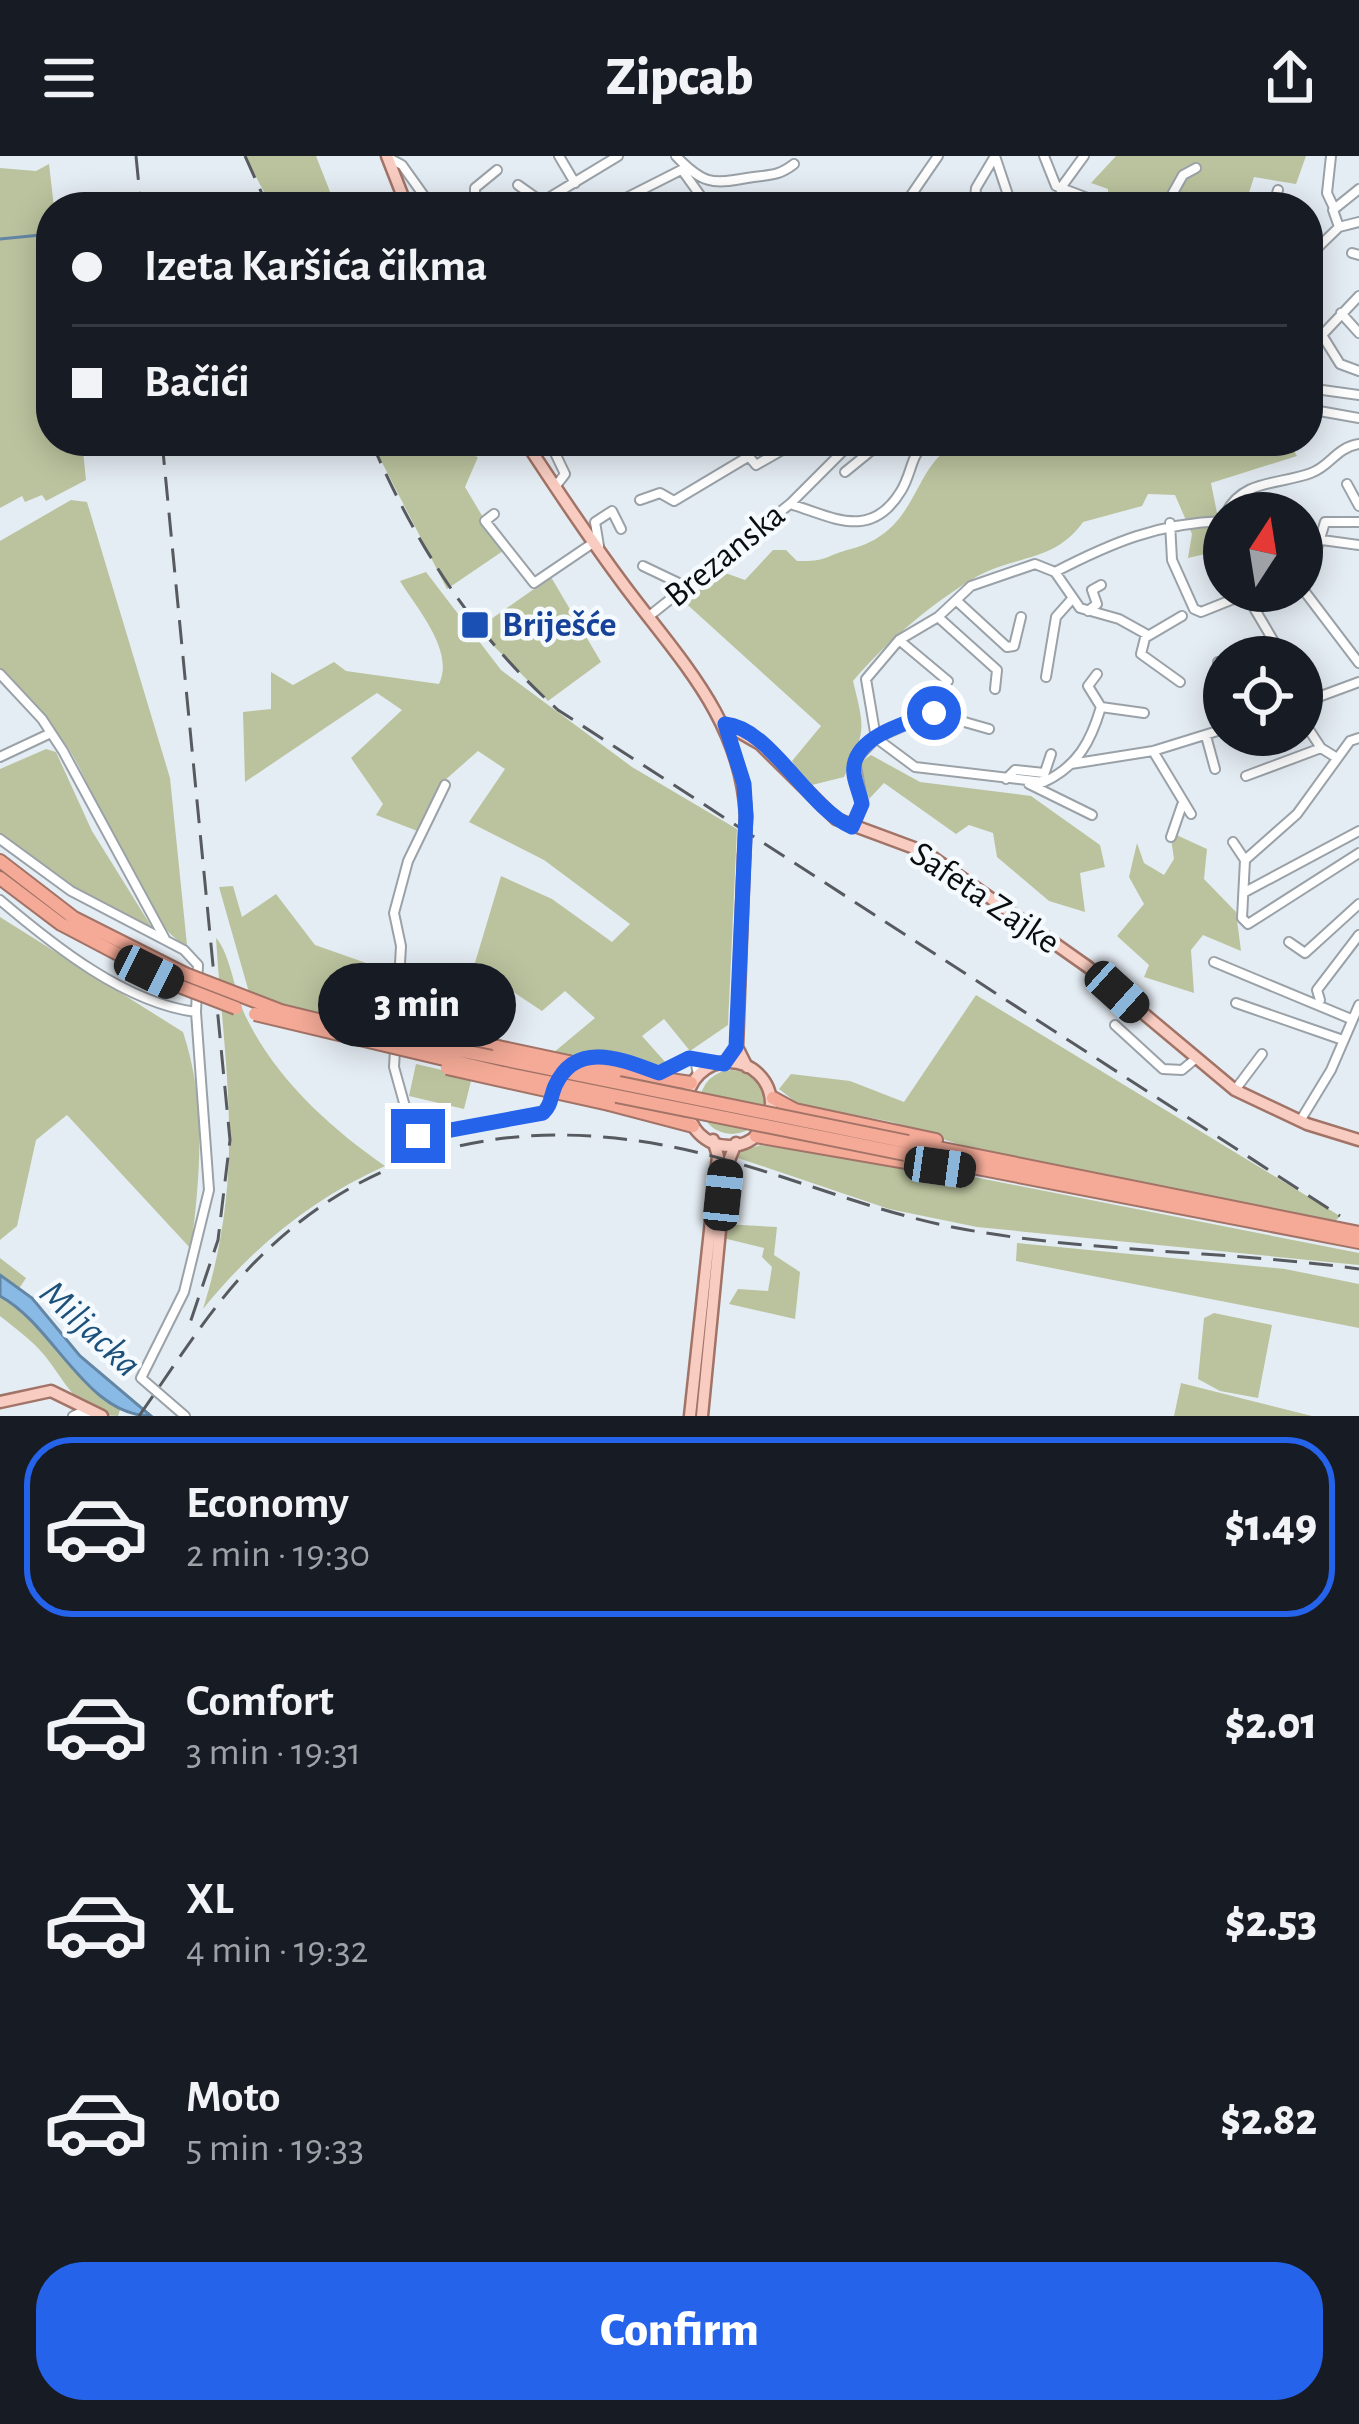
<!DOCTYPE html>
<html lang="en">
<head>
<meta charset="utf-8">
<style>
  body { margin:0; font-family:"Alegreya Sans",sans-serif; background:#20242c; color:#f1f3f6; height:100vh; display:flex; flex-direction:column; font-size:45px; white-space:nowrap }
  * { box-sizing:border-box; margin:0 }
  p { font-size:39px; color:#9ea1a6 }
  .icon { flex:none; width:66px; height:66px; fill:none; stroke:currentColor; stroke-width:2; stroke-linecap:round; stroke-linejoin:round }
  .map { position:relative; height:1260px; overflow:hidden }
  .side { display:flex; flex-direction:column; background:#171b24; flex:1 }
  .side>* { flex:none }
  .top-card { position:absolute; left:36px; top:36px; width:1287px; height:264px; border-radius:48px; box-shadow:0 6px 30px #0003; display:grid; align-content:center; height:264px; padding:0 36px; background:#171b24 }
  .needle { width:78px; rotate:12deg }
  .fabs { position:absolute; left:1203px; top:336px; display:grid; gap:24px }
  .fabs a { display:grid; place-items:center; width:120px; height:120px; border-radius:50%; background:#171b24; box-shadow:0 6px 30px #0003; font-size:60px }
  .end { position:absolute; width:54px; height:54px; margin:-27px; border:15px solid #2563eb; background:#fff; box-shadow:0 0 0 6px #fff }
  .from { border-radius:50% }
  .bubble { position:absolute; height:84px; border-radius:42px; background:#171b24; box-shadow:0 6px 30px #0003; font-size:39px; font-weight:800; line-height:84px; text-align:center }
  .car { position:absolute; width:36px; height:72px; margin:-36px -18px; border-radius:15px; box-shadow:0 0 9px 3px #0007; background:linear-gradient(#222 24%,#8ab4d8 0 40%,#222 0 76%,#8ab4d8 0 86%,#222 0) }
  .top-card b { display:flex; align-items:center; gap:42px; height:114px; font-size:45px }
  .top-card b+b { border-top:3px solid #363941 }
  .top-card i { width:30px; height:30px; background:#f1f3f6 }
  ul { padding:21px 0 0; list-style:none }
  li { display:flex; align-items:center; gap:36px; height:180px; margin:0 24px 18px; padding:0 12px; border:6px solid transparent; border-radius:48px }
  li div { flex:1 }
  li b { display:block; font-size:45px }
  li em { font-style:normal; font-weight:800 }
  li.selected { border-color:#2563eb }
  li>.icon { width:108px; height:108px; stroke-width:1.5 }
  .primary-button { display:flex; gap:24px; margin-top:auto; padding:24px 36px }
  .primary-button a { flex:1; height:138px; border-radius:48px; background:#2563eb; color:#fff; font-size:48px; font-weight:800; line-height:138px; text-align:center }
  header { display:flex; justify-content:space-between; align-items:center; height:156px; padding:0 36px; background:#171b24; font-size:54px; font-weight:800 }
  .map>svg:first-child { display:block }
  .green { fill:#bbc39e }
  .water { fill:#89bae5; stroke:#6386a5; stroke-width:3 }
  .lines { fill:none; stroke-linecap:round; stroke-linejoin:round }
  .stream { stroke:#6386a5; stroke-width:3 }
  .minor-casing { stroke:#9aa2a8; stroke-width:12 }
  .major-casing { stroke:#a27367; stroke-width:15 }
  .highway-casing { stroke:#a27367; stroke-width:16 }
  .minor { stroke:#fff; stroke-width:8 }
  .major { stroke:#f8ccc1; stroke-width:10 }
  .highway { stroke:#f4aa97; stroke-width:12 }
  .rail { stroke:#575b5f; stroke-width:3; stroke-dasharray:24 12; stroke-linecap:butt }
  .major-bridge-casing { stroke:#a27367; stroke-width:15; stroke-linecap:butt }
  .highway-bridge-casing { stroke:#a27367; stroke-width:16; stroke-linecap:butt }
  .major-bridge { stroke:#f8ccc1; stroke-width:10 }
  .highway-bridge { stroke:#f4aa97; stroke-width:12 }
  .route { stroke:#2563eb; stroke-width:15 }
  .transit-dot { fill:#1a4fb4; stroke:#f5fafe; stroke-width:4.5 }
  .labels { text-anchor:middle; dominant-baseline:central; stroke-width:9; stroke-linejoin:round; paint-order:stroke }
  .street-label { font-size:36px; fill:#0a0d0f; stroke:#f5fafe }
  .transit-label { font-size:36px; font-weight:bold; fill:#164399; stroke:#f5fafe; text-anchor:start }
  .water-label { font-size:39px; font-style:italic; fill:#1c517b; stroke:#f5fafe }
</style>
</head>
<body>
<header><svg class="icon" aria-label="menu" viewBox="0 0 24 24"><path d="M4 6h16M4 12h16M4 18h16"/></svg>Zipcab<svg class="icon" aria-label="share" viewBox="0 0 24 24"><path d="M12 15V3M7 8l5-5 5 5M5 13v7h14v-7"/></svg></header>
<div class="map">
<svg width="1359" height="1260" viewBox="0 0 1359 1260">
  <rect width="100%" height="100%" fill="#e5edf4"/>
  <!-- green -->
  <path class="green" d="M245 0H316L336 51H272Z
    M1116 0H1306L1296 28 1254 21 1247 43 1220 42 1215 51H1123L1122 44 1108 42V33L1091 27Z
    M49 8 54 51 51 285H82L86 324 46 345 42 339 25 346 22 340 0 352V12L36 15Z
    M371 285H426L478 301 465 331 503 395 447 433Z
    M964 285H1288L1297 300 1211 327 1218 362 1210 397 1188 402 1192 378 1175 339 1148 338 1142 350 1083 366C1055 406 1015 399 976 421 932 447 886 486 853 525 865 574 866 574 844 621L808 630 792 605 821 570 680 442 717 414 745 424 773 394H786L797 405C828 406 826 399 851 393 924 374 910 302 964 285Z
    M71 344 87 346 170 622 187 789C143 773 96 634 68 592 49 563 23 539 0 514V385Z
    M426 416 501 514 632 611 737 673 728 869 690 895 664 863 642 880 667 908C640 913 617 893 590 896 574 898 569 902 553 897L595 862 565 835 542 855 474 810 501 720 552 743 612 786 630 768 544 704 469 666 505 613 478 595 444 625 420 676 376 659 383 648 351 602 402 554 377 537 245 626 243 556 271 553V516L293 529 334 506 346 515 439 528C455 495 417 453 400 425Z
    M551 421 601 506 548 545 477 473Z
    M46 593 56 596 92 675 156 778 63 725 0 680V613Z
    M871 599 920 626 1031 640 1100 689 1105 711 1080 717 1085 756 1049 745 997 701 993 677 969 669 956 678 884 627 869 643 859 607Z
    M1170 676 1207 693 1204 723 1236 756 1241 795 1203 779 1191 794 1194 837 1144 821 1149 809 1117 780 1144 748 1129 721 1137 687 1144 707 1164 719 1174 703Z
    M233 730 242 761 276 738 315 789 369 808 382 876 250 840 219 731Z
    M0 761 183 876C207 948 200 1020 191 1093L67 959 36 984 17 1070 0 1084Z
    M216 782C230 797 235 837 245 859 275 922 329 971 385 1010 312 1043 254 1090 203 1153 246 1014 225 922 216 782Z
    M976 839 1340 1060 1331 1070 961 989 892 966 798 948 779 933 791 918 850 925 904 946Z
    M416 908 472 921 464 953 409 940Z
    M700 946a32 32 0 1 1 64 0a32 32 0 1 1-64 0Z
    M761 989 979 1022 1359 1097V1109L977 1071 889 1053 738 1002 740 995Z
    M724 1068 777 1071 774 1099 800 1116 795 1163 729 1148 738 1133 768 1135 772 1111 762 1101 764 1092 723 1082Z
    M1017 1087 1285 1113 1359 1128V1172L1016 1105Z
    M0 1102 26 1122 11 1145 120 1254 118 1260C79 1260 66 1226 45 1200 33 1185 15 1172 0 1160Z
    M1214 1157 1272 1169 1258 1242 1220 1235 1198 1223 1204 1162Z
    M1181 1227 1312 1260H1174Z"/>
  <!-- water -->
  <path class="water" d="M0 1119 32 1142 80 1200 151 1260C86 1260 54 1169 0 1140Z"/>
  <g class="lines">
    <!-- stream -->
    <path class="stream" d="M0 83 51 78"/>
    <defs>
      <path id="minor" d="M559 0 575 27
        M676 0C702 27 711 29 747 22 767 18 776 22 794 8
        M995 0 1012 51
        M1044 0 1056 30 1093 44 1094 51
        M1331 0 1327 37 1334 52
        M389 2 402 9 432 51
        M682 14 705 46
        M518 29 542 46 618 0
        M1060 33 1084 0
        M484 51 475 43V32L497 14
        M608 51 687 11
        M788 51 802 47 807 51
        M903 51 938 0
        M974 51 976 32 995 0
        M1165 51 1183 19 1196 12
        M1273 51 1278 34
        M1339 71 1333 54 1359 33
        M1352 97 1359 99
        M1308 101 1339 71 1359 66
        M1341 157 1359 177
        M1322 179 1359 140
        M1308 185 1322 179 1340 208 1359 215
        M1308 232 1359 239
        M1308 253 1359 262
        M736 285 756 309 798 285
        M845 316 883 285
        M1347 328 1359 350
        M555 331 565 318 555 297 556 285
        M640 344 660 337 674 345 746 302
        M790 348C831 360 870 386 901 335 912 317 910 301 926 285
        M1226 357C1243 323 1279 329 1311 317 1331 310 1335 292 1359 288
        M494 358 485 365 534 427 593 387
        M1302 362H1305
        M1223 364 1224 398
        M1170 367 1172 404 1194 453 1201 456 1246 438
        M1322 384 1359 389
        M599 390 595 366 612 355 621 373
        M643 410 687 431
        M1302 411 1315 399 1325 366H1359
        M1055 416 1080 452 1119 463 1146 478 1141 498 1180 526
        M1302 432 1359 507
        M1244 435 1283 501
        M958 446 1007 491 1014 490 1021 461
        M1088 455 1097 448 1092 434 1101 429
        M648 461 790 348 853 285
        M938 461 997 514 995 533
        M1148 480 1182 460
        M899 484 948 525
        M1218 506 1224 513
        M0 518 42 563 63 595 165 783
        M1046 521 1056 461 1072 443
        M1302 524 1316 541
        M1216 537 1224 553
        M1302 547 1359 526
        M1101 551 1144 557
        M1302 563 1321 592 1337 602
        M989 573 933 557 876 582 915 611 1044 626C1078 610 1091 585 1101 551L1088 530 1097 518
        M1288 579 1289 586
        M1206 580 1215 613
        M1153 595 1191 658
        M0 601 51 577
        M1071 608 1153 595 1224 573
        M1044 619 1051 598
        M1246 620 1321 592
        M1006 623 1015 614 1044 617
        M1029 628 1092 659
        M445 629 408 705 394 757 401 790 394 911 411 972 422 980 543 957 553 937
        M852 670 863 648 855 604 876 582 866 523 899 484 938 461 971 430 1035 408 1055 416C1113 386 1159 367 1224 365
        M1171 681 1182 649
        M0 683 71 735 184 794 198 809 196 856 209 1034 184 1136 141 1222 185 1260
        M1233 686 1245 704
        M1245 704 1242 762 1248 768 1359 697
        M1245 704 1297 658 1350 585 1359 582
        M1245 736 1359 675
        M0 744C53 789 125 847 196 856
        M1289 786 1305 797 1359 748
        M1214 806 1351 863
        M1320 844 1317 834 1359 779
        M1236 847 1340 883
        M1115 869 1163 913 1182 914 1194 904
        M695 903 698 919
        M576 906C601 889 634 908 659 917L689 902 713 910
        M1235 934 1262 898
        M1300 965 1331 914 1359 849
        M73 1260 81 1256 88 1260"/>
      <path id="major" d="M387 0 407 51
        M525 285C557 334 589 382 624 429 679 503 741 564 746 660
        M725 568 760 588 836 663 925 696 1088 811 1235 934 1307 968 1359 984
        M744 701 737 891 747 911
        M687 948a42 42 0 1 1 84 0a42 42 0 1 1-84 0Z
        M0 1246 51 1235 102 1260
        M690 1260 718 1000 713 984
        M702 1260 726 1012 736 987"/>
      <path id="highway" d="M0 705 74 762 185 818
        M0 722 61 768 179 830
        M433 885 498 891
        M616 916 691 927
        M773 942 795 954 936 984
        M609 948 693 970
        M756 980 918 1008
        M908 986 1359 1077
        M905 998 1359 1086"/>
    </defs>
    <!-- minor casing -->
    <use href="#minor" class="minor-casing"/>
    <!-- major casing -->
    <use href="#major" class="major-casing"/>
    <!-- highway casing -->
    <use href="#highway" class="highway-casing"/>
    <!-- minor -->
    <use href="#minor" class="minor"/>
    <!-- major -->
    <use href="#major" class="major"/>
    <!-- highway -->
    <use href="#highway" class="highway"/>
    <!-- rail -->
    <path class="rail" d="M136 0 141 51
      M245 0 268 51
      M162 285 230 984 218 1084 189 1170
      M371 285C417 391 472 477 558 554L1340 1060
      M139 1260C178 1205 212 1148 260 1101 385 977 544 957 708 999 790 1020 868 1054 952 1071 1085 1097 1224 1094 1359 1113"/>
    <defs>
      <path id="major-bridge" d="M744 701 746 660"/>
      <path id="highway-bridge" d="M185 818 281 855 355 873 908 986
        M179 830 236 852
        M255 858 503 917 905 998
        M498 891 616 916
        M447 912 609 948"/>
    </defs>
    <!-- major-bridge casing -->
    <use href="#major-bridge" class="major-bridge-casing"/>
    <!-- highway-bridge casing -->
    <use href="#highway-bridge" class="highway-bridge-casing"/>
    <!-- major-bridge -->
    <use href="#major-bridge" class="major-bridge"/>
    <!-- highway-bridge -->
    <use href="#highway-bridge" class="highway-bridge"/>
  </g>
  <g class="lines">
    <!-- route -->
    <path class="route" d="M418 980 543 957C552 948 550 942 555 930 576 883 623 904 659 917L689 902 724 908 736 891 746 660 744 628 725 568C771 572 807 652 852 671L862 648C860 636 852 622 854 610 858 579 909 566 934 557"/>
  </g>
  <!-- markers -->
  <rect class="transit-dot" x="460" y="454" width="30" height="30" rx="6"/>
  <g class="labels">
    <!-- street labels -->
    <g class="street-label">
      <text transform="translate(725 399) rotate(-39)">Brezanska</text>
      <text transform="translate(985 742) rotate(34)">Safeta Zajke</text>
    </g>
    <!-- transit labels -->
    <g class="transit-label">
      <text x="502" y="469">Briješće</text>
    </g>
    <!-- water labels -->
    <g class="water-label">
      <text transform="translate(90 1173) rotate(43)">Miljacka</text>
    </g>
  </g>
</svg>
<div class="fabs">
<a><svg class="needle" viewBox="-14 -14 28 28"><path d="M0-13l5 13h-10z" fill="#e53935"/><path d="M0 13l5-13h-10z" fill="#9ea1a6"/></svg></a>
<a><svg class="icon" aria-label="locate" viewBox="0 0 24 24"><circle cx="12" cy="12" r="6"/><path d="M12 2v4M12 18v4M2 12h4M18 12h4"/></svg></a>
</div>
<i class="end from" style="left:934px;top:557px"></i>
<i class="end" style="left:418px;top:980px"></i>
<div class="bubble" style="left:318px;top:807px;width:198px">3 min</div>
<i class="car" style="left:149px;top:816px;rotate:116deg"></i>
<i class="car" style="left:1117px;top:836px;rotate:132deg"></i>
<i class="car" style="left:940px;top:1011px;rotate:98deg"></i>
<i class="car" style="left:723px;top:1039px;rotate:6deg"></i>
<div class="top-card">
<b><i class="from"></i>Izeta Karšića čikma</b>
<b><i></i>Bačići</b>
</div>
</div>
<section class="side">
<ul>
<li class="selected"><svg class="icon" aria-label="car" viewBox="0 0 24 24"><path d="M5 17H2v-5l4-1 3-4h7l3 4 3 1v5h-3M9 17h6M6 11h13"/><circle cx="7" cy="17" r="2"/><circle cx="17" cy="17" r="2"/></svg><div><b>Economy</b><p>2 min · 19:30</p></div><em>$1.49</em></li>
<li><svg class="icon" aria-label="car" viewBox="0 0 24 24"><path d="M5 17H2v-5l4-1 3-4h7l3 4 3 1v5h-3M9 17h6M6 11h13"/><circle cx="7" cy="17" r="2"/><circle cx="17" cy="17" r="2"/></svg><div><b>Comfort</b><p>3 min · 19:31</p></div><em>$2.01</em></li>
<li><svg class="icon" aria-label="car" viewBox="0 0 24 24"><path d="M5 17H2v-5l4-1 3-4h7l3 4 3 1v5h-3M9 17h6M6 11h13"/><circle cx="7" cy="17" r="2"/><circle cx="17" cy="17" r="2"/></svg><div><b>XL</b><p>4 min · 19:32</p></div><em>$2.53</em></li>
<li><svg class="icon" aria-label="car" viewBox="0 0 24 24"><path d="M5 17H2v-5l4-1 3-4h7l3 4 3 1v5h-3M9 17h6M6 11h13"/><circle cx="7" cy="17" r="2"/><circle cx="17" cy="17" r="2"/></svg><div><b>Moto</b><p>5 min · 19:33</p></div><em>$2.82</em></li>
</ul>
<div class="primary-button"><a>Confirm</a></div>
</section>
</body>
</html>
